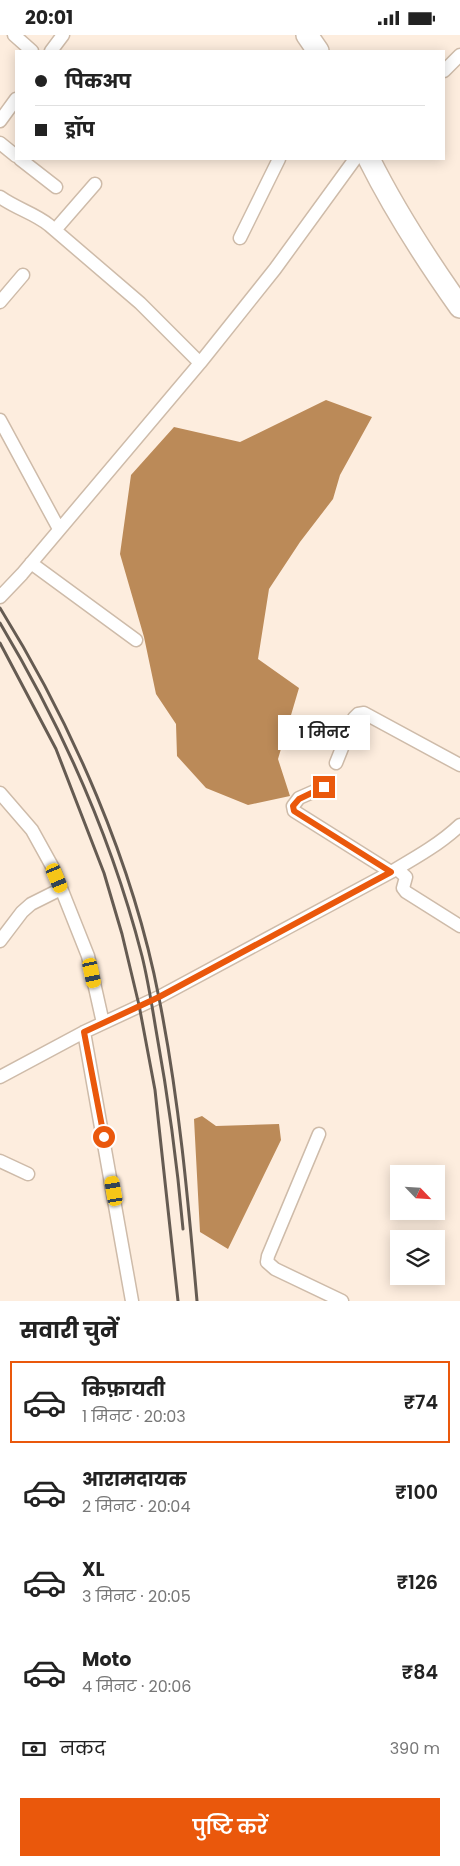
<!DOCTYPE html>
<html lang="hi">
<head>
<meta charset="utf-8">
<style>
  body { margin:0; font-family:Poppins,"Noto Sans Devanagari",sans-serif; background:#f2f2f2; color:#222; height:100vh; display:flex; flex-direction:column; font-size:19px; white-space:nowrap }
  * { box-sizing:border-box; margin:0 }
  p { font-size:16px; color:#767676 }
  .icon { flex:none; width:28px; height:28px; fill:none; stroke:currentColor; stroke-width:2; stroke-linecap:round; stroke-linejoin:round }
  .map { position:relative; height:1266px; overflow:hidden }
  .details { display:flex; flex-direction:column; background:#fff; flex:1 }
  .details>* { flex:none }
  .hud { position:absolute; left:15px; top:15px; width:430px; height:110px; border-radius:0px; box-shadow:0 2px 12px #0003; display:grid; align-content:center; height:110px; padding:0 20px; background:#fff }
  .needle { width:32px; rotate:115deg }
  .buttons { position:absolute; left:390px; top:1130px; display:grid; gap:10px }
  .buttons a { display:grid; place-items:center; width:55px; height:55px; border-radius:0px; background:#fff; box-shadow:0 2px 12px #0003; font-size:25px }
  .end { position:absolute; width:22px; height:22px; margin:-11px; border:6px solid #ea580c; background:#fff; box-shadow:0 0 0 2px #fff }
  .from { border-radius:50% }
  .bubble { position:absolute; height:35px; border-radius:0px; background:#fff; box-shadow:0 2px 12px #0003; font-size:16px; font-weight:600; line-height:35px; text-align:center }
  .car { position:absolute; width:15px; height:30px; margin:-15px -8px; border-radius:6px; box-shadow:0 0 4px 1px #0007; background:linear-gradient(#f5c518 24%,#345 0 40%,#f5c518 0 76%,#345 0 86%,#f5c518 0) }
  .hud b { display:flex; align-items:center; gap:18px; height:48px; font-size:19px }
  .hud b+b { border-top:1px solid #e0e0e0 }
  .hud i { width:12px; height:12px; background:#222 }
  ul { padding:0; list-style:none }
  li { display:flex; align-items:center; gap:15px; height:82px; margin:0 10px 8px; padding:0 10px; border:2px solid transparent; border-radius:0px }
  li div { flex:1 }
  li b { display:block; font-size:19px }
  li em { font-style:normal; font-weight:600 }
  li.active { border-color:#ea580c }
  li>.icon { width:45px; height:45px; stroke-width:1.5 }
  h2 { padding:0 20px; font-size:22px; line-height:60px }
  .pay { display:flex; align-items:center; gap:12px; height:55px; padding:0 20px; font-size:19px }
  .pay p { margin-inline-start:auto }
  .cta { display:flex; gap:10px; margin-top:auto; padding:10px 20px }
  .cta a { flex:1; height:58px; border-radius:0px; background:#ea580c; color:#fff; font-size:20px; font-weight:600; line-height:58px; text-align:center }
  .status { display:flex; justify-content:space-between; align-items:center; height:35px; padding:0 25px; background:#fff; direction:ltr }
  .status svg { height:14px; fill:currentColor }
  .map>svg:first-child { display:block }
  .water { fill:#bb8a58 }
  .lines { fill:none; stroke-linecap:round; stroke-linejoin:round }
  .minor-casing { stroke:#cebba9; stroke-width:15 }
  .trunk-casing { stroke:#cebba9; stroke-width:24 }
  .minor { stroke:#fff; stroke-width:12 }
  .trunk { stroke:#fff; stroke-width:21 }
  .rail { stroke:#655b52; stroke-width:3 }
  .route { stroke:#ea580c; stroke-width:6 }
</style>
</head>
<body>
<div class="status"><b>20:01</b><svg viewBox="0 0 49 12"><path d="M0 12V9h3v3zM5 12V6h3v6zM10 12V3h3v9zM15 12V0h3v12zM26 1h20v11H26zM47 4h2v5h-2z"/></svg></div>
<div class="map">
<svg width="460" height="1266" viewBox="0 0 460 1266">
  <rect width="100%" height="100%" fill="#fdedde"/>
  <!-- water -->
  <path class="water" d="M326 365 372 382 340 440 333 464 300 507 269 554 258 624 299 653 278 724 290 761 248 770 206 753 177 721 176 689 156 659 144 602 120 519 131 440 174 392 240 407Z
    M202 1081 216 1091 279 1089 281 1105 228 1214 200 1197 194 1084Z"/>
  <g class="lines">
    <defs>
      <path id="minor" d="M14 0 32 16
        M51 16 63 0
        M444 36 460 20
        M0 86 16 64
        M0 108 16 121
        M20 124 56 152
        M0 162C17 174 34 178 49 190L140 268 200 328
        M55 195 95 149
        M240 203 279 124
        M0 267 23 240
        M0 385 59 494
        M31 528 136 605
        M0 562 22 539 200 328 275 234 355 124
        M336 728 354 683 358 679 364 678 460 730
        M324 752 299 763 293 771 294 776 391 837
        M0 758 32 795 53 833 88 921 103 988
        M397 834 406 842 403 853 406 857 460 891
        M0 906 22 877 31 869 61 854
        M84 997 132 1266
        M0 1042 84 997 159 962 391 837C415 823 440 809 460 790
        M319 1099 268 1221 267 1227 275 1234 342 1266
        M0 1126 28 1139"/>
      <path id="trunk" d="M307 0 318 16
        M369 124C395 176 426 224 460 272"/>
    </defs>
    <!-- minor casing -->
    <use href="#minor" class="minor-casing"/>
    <!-- trunk casing -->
    <use href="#trunk" class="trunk-casing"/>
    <!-- minor -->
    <use href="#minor" class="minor"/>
    <!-- trunk -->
    <use href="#trunk" class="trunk"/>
    <!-- rail -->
    <path class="rail" d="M0 573C72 689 133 828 159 963 179 1063 188 1164 197 1266
      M0 588C62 692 112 804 142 921 148 945 152 971 156 995 168 1061 177 1127 183 1194
      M0 608 56 714 104 838 122 899 139 970 155 1055 178 1266"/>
  </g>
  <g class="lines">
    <!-- route -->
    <path class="route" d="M104 1102 84 997 159 962 391 837 294 776 293 771 299 764 324 752"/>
  </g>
</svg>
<div class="buttons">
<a><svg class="needle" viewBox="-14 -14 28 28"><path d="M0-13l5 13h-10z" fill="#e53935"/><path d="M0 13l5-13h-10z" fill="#767676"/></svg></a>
<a><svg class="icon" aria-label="layers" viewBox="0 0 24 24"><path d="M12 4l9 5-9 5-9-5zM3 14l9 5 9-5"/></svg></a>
</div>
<i class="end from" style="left:104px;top:1102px"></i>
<i class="end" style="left:324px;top:752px"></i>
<div class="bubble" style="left:278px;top:680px;width:92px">1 मिनट</div>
<i class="car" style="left:57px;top:843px;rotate:157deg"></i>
<i class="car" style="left:92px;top:938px;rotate:168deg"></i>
<i class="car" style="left:114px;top:1156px;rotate:350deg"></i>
<div class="hud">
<b><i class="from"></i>पिकअप</b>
<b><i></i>ड्रॉप</b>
</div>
</div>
<section class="details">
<h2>सवारी चुनें</h2>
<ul>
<li class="active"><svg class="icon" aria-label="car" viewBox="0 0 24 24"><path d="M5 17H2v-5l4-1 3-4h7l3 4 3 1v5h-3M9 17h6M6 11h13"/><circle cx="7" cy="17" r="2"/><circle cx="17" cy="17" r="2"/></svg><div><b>किफ़ायती</b><p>1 मिनट · 20:03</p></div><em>₹74</em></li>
<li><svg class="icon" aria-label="car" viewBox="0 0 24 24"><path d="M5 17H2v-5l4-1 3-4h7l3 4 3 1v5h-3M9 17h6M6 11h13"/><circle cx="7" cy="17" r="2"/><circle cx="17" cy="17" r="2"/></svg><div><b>आरामदायक</b><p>2 मिनट · 20:04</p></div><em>₹100</em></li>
<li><svg class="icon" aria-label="car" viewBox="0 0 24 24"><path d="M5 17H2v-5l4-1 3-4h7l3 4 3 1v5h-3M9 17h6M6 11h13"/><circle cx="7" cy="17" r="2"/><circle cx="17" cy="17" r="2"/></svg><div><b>XL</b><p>3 मिनट · 20:05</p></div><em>₹126</em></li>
<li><svg class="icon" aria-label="car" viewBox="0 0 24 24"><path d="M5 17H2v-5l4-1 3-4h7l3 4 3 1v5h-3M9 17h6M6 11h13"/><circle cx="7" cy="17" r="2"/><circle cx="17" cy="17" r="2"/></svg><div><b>Moto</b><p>4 मिनट · 20:06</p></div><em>₹84</em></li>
</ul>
<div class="pay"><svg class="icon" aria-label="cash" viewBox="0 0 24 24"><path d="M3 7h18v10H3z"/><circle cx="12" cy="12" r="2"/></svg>नकद<p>390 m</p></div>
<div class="cta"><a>पुष्टि करें</a></div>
</section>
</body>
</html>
